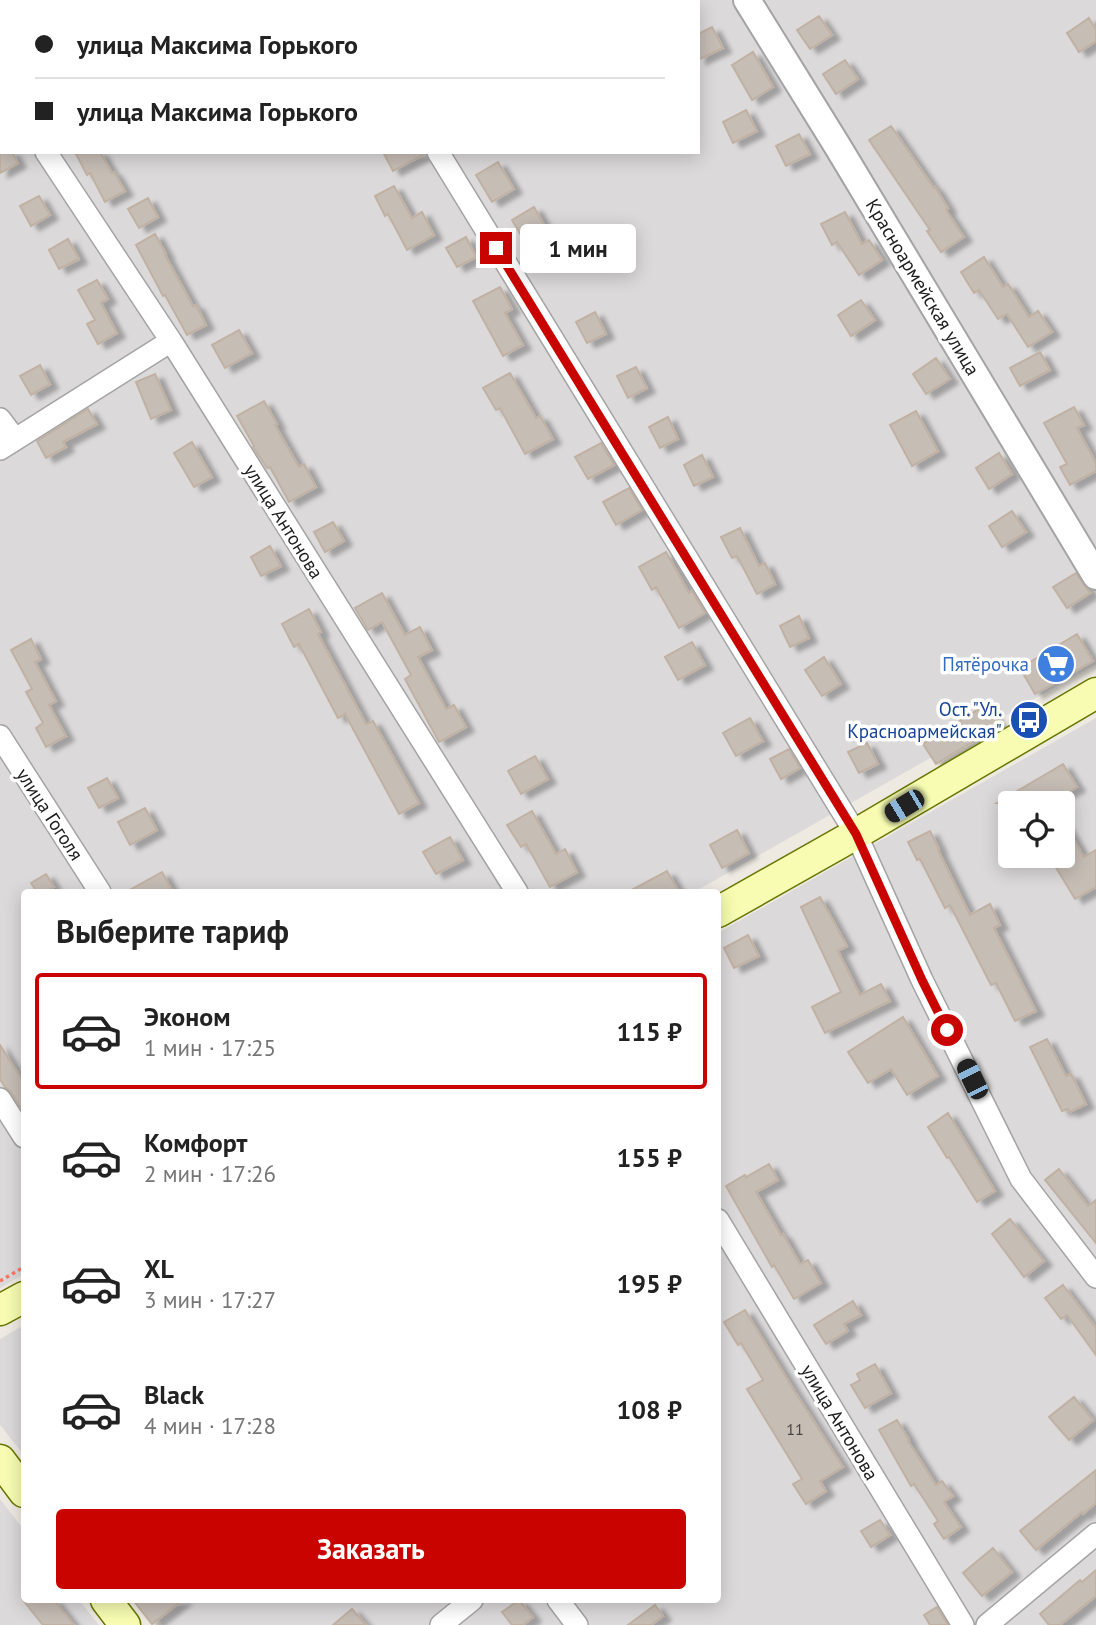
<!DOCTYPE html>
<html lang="ru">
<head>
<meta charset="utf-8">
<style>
  body { margin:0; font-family:"PT Sans",sans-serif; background:#f2f2f2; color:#222; height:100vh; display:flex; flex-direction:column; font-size:26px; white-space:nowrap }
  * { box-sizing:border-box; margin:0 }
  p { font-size:23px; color:#767676 }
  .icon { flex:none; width:38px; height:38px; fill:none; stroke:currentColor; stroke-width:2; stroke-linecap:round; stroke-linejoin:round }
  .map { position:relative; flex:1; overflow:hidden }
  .details { position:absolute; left:21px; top:889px; width:700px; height:714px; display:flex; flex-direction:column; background:#fff; border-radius:7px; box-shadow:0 4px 18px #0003 }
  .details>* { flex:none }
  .guide { position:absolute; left:0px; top:0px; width:700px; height:154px; box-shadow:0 4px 18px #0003; display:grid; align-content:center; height:154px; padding:0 35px; background:#fff }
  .fabs { position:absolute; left:998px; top:791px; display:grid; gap:14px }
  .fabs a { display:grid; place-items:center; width:77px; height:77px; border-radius:7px; background:#fff; box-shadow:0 4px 18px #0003; font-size:35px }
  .end { position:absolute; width:32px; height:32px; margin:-16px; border:9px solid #c90400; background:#fff; box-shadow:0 0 0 4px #fff }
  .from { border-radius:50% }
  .bubble { position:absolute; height:49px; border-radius:7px; background:#fff; box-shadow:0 4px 18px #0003; font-size:23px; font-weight:700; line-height:49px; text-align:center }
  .car { position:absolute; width:21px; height:42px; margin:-21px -10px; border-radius:9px; box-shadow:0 0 5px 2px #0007; background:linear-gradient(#222 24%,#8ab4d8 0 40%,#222 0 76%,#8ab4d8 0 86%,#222 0) }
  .guide b { display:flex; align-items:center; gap:24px; height:66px; font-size:26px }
  .guide b+b { border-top:2px solid #e0e0e0 }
  .guide i { width:18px; height:18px; background:#222 }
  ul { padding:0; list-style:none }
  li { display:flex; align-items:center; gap:21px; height:116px; margin:0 14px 10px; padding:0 21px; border:4px solid transparent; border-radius:7px }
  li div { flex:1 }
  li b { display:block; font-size:26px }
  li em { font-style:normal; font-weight:700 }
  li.current { border-color:#c90400 }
  li>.icon { width:63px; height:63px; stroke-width:1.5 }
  h2 { padding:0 35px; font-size:32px; line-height:84px }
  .button { display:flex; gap:14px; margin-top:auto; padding:14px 35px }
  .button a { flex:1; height:80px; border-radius:7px; background:#c90400; color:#fff; font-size:28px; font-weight:700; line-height:80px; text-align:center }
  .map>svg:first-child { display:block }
  .residential { fill:#dbd9d9; fill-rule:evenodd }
  .building { fill:#c6bdb5; stroke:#c1b1a3; stroke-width:2; filter:url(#shadow) }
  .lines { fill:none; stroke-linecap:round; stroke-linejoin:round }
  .minor-casing { stroke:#a4a4a4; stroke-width:24 }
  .tertiary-casing { stroke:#a4a4a4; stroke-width:30 }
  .secondary-casing { stroke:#687700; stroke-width:33 }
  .path { stroke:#ff7662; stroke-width:3.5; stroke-dasharray:3.5 3.5; stroke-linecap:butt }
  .minor { stroke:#fff; stroke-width:21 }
  .tertiary { stroke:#fff; stroke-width:26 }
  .secondary { stroke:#f7fcb2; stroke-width:30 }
  .route { stroke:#c90400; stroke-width:9 }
  .labels { text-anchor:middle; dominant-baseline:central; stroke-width:7; stroke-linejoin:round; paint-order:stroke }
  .number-label { font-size:16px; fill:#474543 }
  .street-label { font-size:19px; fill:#1d1d1d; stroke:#fff }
  .shop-label { font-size:19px; fill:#366cbe; stroke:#fff; text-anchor:end }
  .transit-label { font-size:19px; fill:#164399; stroke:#fff; text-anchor:end }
</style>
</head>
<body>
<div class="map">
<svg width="1096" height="1625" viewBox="0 0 1096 1625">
  <defs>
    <filter id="shadow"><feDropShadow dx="8" dy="4.5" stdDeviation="2" flood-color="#0004"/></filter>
  </defs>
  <rect width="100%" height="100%" fill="#eeeae2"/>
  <!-- residential -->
  <path class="residential" d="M0 0H1096V664L694 892H24V1274L0 1288ZM2 2H698V152H2Z
    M1096 718V1625H163L142 1600H718V933ZM1010 803H1062V856H1010Z
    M24 1325V1455L0 1425V1339Z
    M0 1499 24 1530V1600H79L99 1625H0Z"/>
  <!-- building -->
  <path class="building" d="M819 16 832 35 810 49 797 30Z
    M1089 18 1096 30V41L1079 52 1067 33Z
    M712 27 723 48 698 60V34Z
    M753 52 773 87 752 100 732 65Z
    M845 60 858 79 836 94 823 74Z
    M746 110 757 131 733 143 723 122Z
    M891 126 934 188 935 187 948 208 946 210 964 237 941 252 927 231 930 230 869 140Z
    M799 134 810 154 786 166 776 146Z
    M0 152H12L18 163 0 173Z
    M75 152H100L112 173 114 172 125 191 105 202 90 173 87 175Z
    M383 152H425V154L393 171Z
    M498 162 514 189 492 202 476 175Z
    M394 186 412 218 422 212 434 235 407 250 388 214 385 216 375 196Z
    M39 196 50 215 31 226 20 206Z
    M148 198 158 217 139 228 128 209Z
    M534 207 550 235 528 247 512 220Z
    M845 212 862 244 869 240 882 260 859 275 837 242 832 245 821 224Z
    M155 234 166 254 165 255 193 306 196 305 206 325 187 335 165 295 163 296 136 245Z
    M466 237 476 257 457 267 446 248Z
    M68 239 79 259 59 269 49 250Z
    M984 257 1003 287 1008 284 1029 317 1038 311 1052 332 1028 347 1007 314 998 319 979 290 974 293 961 272Z
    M97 280 108 299 101 303 117 333 98 344 87 324 95 320 78 290Z
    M500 287 512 309 505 313 523 345 503 356 473 301Z
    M861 300 875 320 851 336 838 315Z
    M595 312 606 334 587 343 576 322Z
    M239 330 252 353 225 368 212 345Z
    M1040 352 1050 370 1020 386 1010 368Z
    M936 358 950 379 926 394 913 374Z
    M40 365 50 384 31 395 20 376Z
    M636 367 647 388 628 398 617 376Z
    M510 373 536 418 540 416 553 439 525 454 500 408 496 410 483 388Z
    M155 374 171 410 151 419 136 382Z
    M264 401 277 424 275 425 299 467 304 464 316 487 289 502 270 467 267 468 253 447 254 446 237 416Z
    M1074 407 1084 425 1077 428 1096 463V471L1070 485 1060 467 1067 464 1044 423Z
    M88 409 97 424 63 442 66 447 46 458 37 441Z
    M916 411 938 451 912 466 890 425Z
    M668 417 678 439 660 448 649 427Z
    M192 442 212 477 194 487 174 453Z
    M601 443 614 465 588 479 575 457Z
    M999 453 1012 474 989 489 976 468Z
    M702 455 713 477 694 486 684 465Z
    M629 488 642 510 616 525 603 502Z
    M1012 511 1026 532 1002 547 989 526Z
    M333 522 344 541 325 552 314 532Z
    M740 528 759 566 765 563 775 584 757 594 737 556 732 558 721 537Z
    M270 546 281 566 261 576 251 557Z
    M666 552 689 593 692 591 705 613 679 628 656 587 652 590 639 567Z
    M1076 573 1090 593 1067 608 1053 587Z
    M382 593 405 635 420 627 432 650 418 657 446 709 454 705 466 727 439 742 405 679 411 675 382 622 368 630 355 608Z
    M309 609 321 632 318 634 366 724 373 721 419 803 399 814 345 714 338 718 299 644 294 647 282 624Z
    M799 616 809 638 790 647 780 626Z
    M1077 634 1093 661 1035 694 1020 668Z
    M31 639 41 659 35 662 56 701 49 705 66 736 46 747 36 728 43 723 26 692 32 689 11 650Z
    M692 642 705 665 678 680 665 657Z
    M824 657 841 684 822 696 805 670Z
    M987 704 1000 725 936 764 923 744Z
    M750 718 763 741 736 756 723 733Z
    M867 743 878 764 859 773 848 752Z
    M789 749 800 768 781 779 770 759Z
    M535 756 548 779 521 794 508 771Z
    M1063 764 1077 787 1049 803H997Z
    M107 778 118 798 99 808 88 788Z
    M145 808 157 830 130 845 118 822Z
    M532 811 556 854 565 849 577 872 550 887 526 844 521 847 507 825Z
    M1062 820 1084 857 1096 850V887L1075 899 1049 856H1062Z
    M737 830 749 853 722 868 710 845Z
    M930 831 939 849 938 850 970 915 990 904 1000 925 994 928 1036 1011 1015 1021 996 983 991 985 950 905 945 908 920 859 917 860 908 842Z
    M450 837 463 860 436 874 423 852Z
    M667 871 679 892H628Z
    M162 872 173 892H126Z
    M46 874 54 887 45 892H37L31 883Z
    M820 897 847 946 838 951 860 995 881 984 890 1001 825 1033 812 1007 841 992 801 907Z
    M748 935 759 956 734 968 724 948Z
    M903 1017 938 1076 907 1095 891 1069 868 1083 848 1052Z
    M1047 1039 1066 1076 1071 1074 1086 1104 1070 1112 1068 1109 1062 1111 1030 1047Z
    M0 1045 24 1083V1113L11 1092 5 1087 0 1079Z
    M948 1113 995 1191 977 1202 949 1157 947 1158 928 1127Z
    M769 1164 778 1180 756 1192 781 1235 783 1234 800 1264 808 1260 821 1283 794 1299 774 1265 772 1267 726 1186 745 1175 746 1177Z
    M1059 1169 1088 1206 1096 1200V1243L1045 1180Z
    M1010 1219 1044 1261 1024 1277 992 1234Z
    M1063 1285 1096 1328V1355L1067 1315 1061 1319 1045 1298Z
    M853 1301 861 1315 844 1324 848 1331 826 1344 814 1325Z
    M745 1310 795 1392 843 1467 820 1481 826 1491 806 1504 793 1484 802 1479 747 1389 763 1380 741 1343 738 1345 724 1322Z
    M875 1364 891 1393 865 1408 851 1385 860 1380 857 1374Z
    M1074 1397 1093 1420 1069 1440 1049 1417Z
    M897 1420 909 1440 908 1441 936 1485 942 1481 953 1496 944 1502 961 1527 944 1539 934 1524 938 1521 914 1484 911 1486 879 1430Z
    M1096 1470V1503L1083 1514 1082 1512 1036 1550 1020 1531Z
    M880 1520 890 1535 871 1547 861 1531Z
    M993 1548 1012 1572 982 1596 963 1573Z
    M1096 1570V1596L1060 1625H1049L1040 1614 1080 1580 1082 1582Z
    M23 1600H54L74 1625H43Z
    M133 1600H183L152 1624Z
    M519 1600 533 1617 523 1625H512L502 1612Z
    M655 1605 663 1616 651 1625H628Z
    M937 1607 948 1625H930L924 1615Z
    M352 1609 366 1625H333Z"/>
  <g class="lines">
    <defs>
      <path id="minor" d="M345 0 346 2
        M0 83 2 86
        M46 152 171 341 517 892
        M438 152 856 834 922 980 1021 1179 1096 1277
        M0 419 15 439
        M0 449 171 341
        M0 736 100 892
        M0 1099 24 1137
        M718 1220 963 1625
        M558 1600 577 1625
        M441 1625 472 1600
        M987 1625 1096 1534"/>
      <path id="tertiary" d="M747 0 838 147 1096 576"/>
      <path id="secondary" d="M718 912 856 834 1096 693
        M0 1310 24 1297
        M0 1460 24 1492
        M106 1600 125 1625"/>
    </defs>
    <!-- minor casing -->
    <use href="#minor" class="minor-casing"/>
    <!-- tertiary casing -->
    <use href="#tertiary" class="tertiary-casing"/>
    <!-- secondary casing -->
    <use href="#secondary" class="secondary-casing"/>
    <!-- path -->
    <path class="path" d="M0 1281 24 1267"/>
    <!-- minor -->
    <use href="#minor" class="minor"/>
    <!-- tertiary -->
    <use href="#tertiary" class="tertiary"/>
    <!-- secondary -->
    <use href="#secondary" class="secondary"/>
  </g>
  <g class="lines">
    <!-- route -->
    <path class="route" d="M496 248 856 834 922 980 947 1030"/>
  </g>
  <!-- icons -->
  <defs>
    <symbol id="supermarket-disc" viewBox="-11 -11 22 22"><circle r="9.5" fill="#3f7fe0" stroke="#fff"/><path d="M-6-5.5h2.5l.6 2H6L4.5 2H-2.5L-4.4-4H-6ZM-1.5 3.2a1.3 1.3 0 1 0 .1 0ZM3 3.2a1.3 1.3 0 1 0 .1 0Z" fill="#fff"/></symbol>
    <symbol id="bus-disc" viewBox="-11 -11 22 22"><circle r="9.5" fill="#1a4fb4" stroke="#fff"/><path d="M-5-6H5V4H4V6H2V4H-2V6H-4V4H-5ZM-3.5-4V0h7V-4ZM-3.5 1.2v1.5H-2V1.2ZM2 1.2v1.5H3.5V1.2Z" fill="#fff"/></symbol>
  </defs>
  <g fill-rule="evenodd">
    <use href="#supermarket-disc" x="1034" y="642" width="44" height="44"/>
    <use href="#bus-disc" x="1007" y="698" width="44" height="44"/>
  </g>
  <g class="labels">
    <!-- number labels -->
    <g class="number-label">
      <text x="795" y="1429">11</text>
    </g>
    <!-- street labels -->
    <g class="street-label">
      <text transform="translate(923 287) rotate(59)">Красноармейская улица</text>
      <text transform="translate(284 521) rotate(58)">улица Антонова</text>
      <text transform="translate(50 814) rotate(57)">улица Гоголя</text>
      <text transform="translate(840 1422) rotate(59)">улица Антонова</text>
    </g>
    <!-- shop labels -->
    <g class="shop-label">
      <text x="1029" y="664">Пятёрочка</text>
    </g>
    <!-- transit labels -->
    <g class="transit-label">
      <text x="1002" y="709">Ост. "Ул.<tspan x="1002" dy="22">Красноармейская"</tspan></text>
    </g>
  </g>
</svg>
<div class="fabs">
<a><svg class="icon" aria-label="locate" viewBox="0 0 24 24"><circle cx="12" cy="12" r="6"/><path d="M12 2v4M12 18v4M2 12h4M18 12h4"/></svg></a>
</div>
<i class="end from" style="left:947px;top:1030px"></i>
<i class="end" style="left:496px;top:248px"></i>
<div class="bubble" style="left:520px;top:224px;width:116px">1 мин</div>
<i class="car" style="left:904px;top:806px;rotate:239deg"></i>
<i class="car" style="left:972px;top:1079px;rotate:334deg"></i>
<div class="guide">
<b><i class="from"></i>улица Максима Горького</b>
<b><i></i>улица Максима Горького</b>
</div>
<section class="details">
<h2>Выберите тариф</h2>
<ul>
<li class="current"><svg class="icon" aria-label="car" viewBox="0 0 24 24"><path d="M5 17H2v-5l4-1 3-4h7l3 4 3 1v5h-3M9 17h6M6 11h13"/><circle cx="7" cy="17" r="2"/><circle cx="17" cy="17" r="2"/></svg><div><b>Эконом</b><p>1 мин · 17:25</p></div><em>115 ₽</em></li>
<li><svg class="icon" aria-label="car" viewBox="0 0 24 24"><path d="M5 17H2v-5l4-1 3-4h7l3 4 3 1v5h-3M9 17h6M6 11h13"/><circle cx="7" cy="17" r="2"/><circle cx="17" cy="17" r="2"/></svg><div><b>Комфорт</b><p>2 мин · 17:26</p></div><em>155 ₽</em></li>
<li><svg class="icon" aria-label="car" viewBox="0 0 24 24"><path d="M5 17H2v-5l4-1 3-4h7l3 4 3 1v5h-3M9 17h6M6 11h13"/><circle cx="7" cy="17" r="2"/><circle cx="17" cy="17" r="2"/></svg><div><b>XL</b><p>3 мин · 17:27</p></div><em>195 ₽</em></li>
<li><svg class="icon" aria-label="car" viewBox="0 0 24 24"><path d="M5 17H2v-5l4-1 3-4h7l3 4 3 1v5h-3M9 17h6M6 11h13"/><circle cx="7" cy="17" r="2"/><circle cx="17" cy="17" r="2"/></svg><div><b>Black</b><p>4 мин · 17:28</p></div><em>108 ₽</em></li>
</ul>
<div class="button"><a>Заказать</a></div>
</section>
</div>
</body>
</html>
